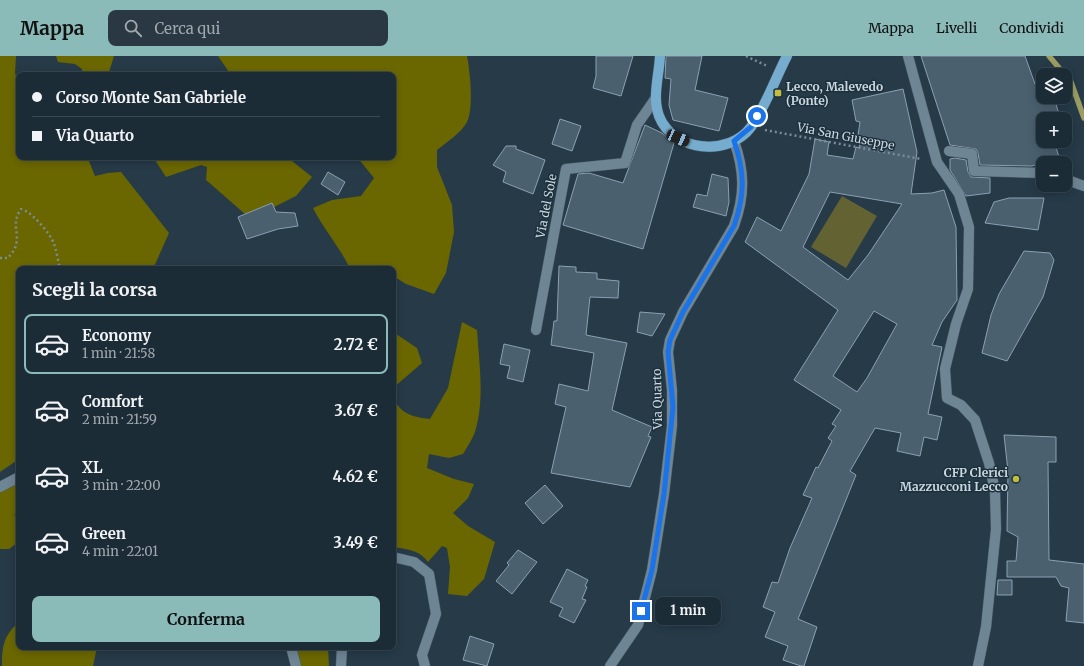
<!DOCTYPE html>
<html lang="it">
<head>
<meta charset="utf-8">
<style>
  body { margin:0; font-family:Merriweather,serif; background:#293842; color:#f1f3f6; height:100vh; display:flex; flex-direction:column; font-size:15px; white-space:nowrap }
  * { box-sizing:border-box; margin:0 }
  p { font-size:13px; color:#a0a7ad }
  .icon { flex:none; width:22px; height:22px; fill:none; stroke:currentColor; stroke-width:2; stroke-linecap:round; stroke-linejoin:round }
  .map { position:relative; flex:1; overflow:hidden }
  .details { position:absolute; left:16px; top:210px; width:380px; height:384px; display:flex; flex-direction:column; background:#1c2c36; border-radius:8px; box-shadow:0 2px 10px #0003,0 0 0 1px #3a4851 }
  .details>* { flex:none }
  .top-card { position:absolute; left:16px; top:16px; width:380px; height:88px; border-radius:8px; box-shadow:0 2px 10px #0003,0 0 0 1px #3a4851; display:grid; align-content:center; height:88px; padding:0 16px; background:#1c2c36 }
  .tools { position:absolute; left:1036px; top:12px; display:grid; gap:8px }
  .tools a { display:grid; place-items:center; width:36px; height:36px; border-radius:8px; background:#1c2c36; box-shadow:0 2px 10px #0003,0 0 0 1px #3a4851; font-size:20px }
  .end { position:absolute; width:18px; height:18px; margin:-9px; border:5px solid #1a73e8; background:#fff; box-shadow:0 0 0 2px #fff }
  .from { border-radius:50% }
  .bubble { position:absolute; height:28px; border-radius:8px; background:#1c2c36; box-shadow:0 2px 10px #0003,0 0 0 1px #3a4851; font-size:13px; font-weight:700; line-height:28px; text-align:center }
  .car { position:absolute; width:12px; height:24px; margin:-12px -6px; border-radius:5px; box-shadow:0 0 3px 1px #0007; background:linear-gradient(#222 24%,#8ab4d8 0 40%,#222 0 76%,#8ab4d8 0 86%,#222 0) }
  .top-card b { display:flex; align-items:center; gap:14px; height:38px; font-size:15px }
  .top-card b+b { border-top:1px solid #3a4851 }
  .top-card i { width:10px; height:10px; background:#f1f3f6 }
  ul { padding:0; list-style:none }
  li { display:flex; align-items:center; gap:12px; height:60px; margin:0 8px 6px; padding:0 8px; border:2px solid transparent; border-radius:8px }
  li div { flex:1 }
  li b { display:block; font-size:15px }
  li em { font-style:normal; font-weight:700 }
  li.active { border-color:#8bbbb9 }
  li>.icon { width:36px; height:36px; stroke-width:1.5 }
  h2 { padding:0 16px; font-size:18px; line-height:48px }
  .primary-button { display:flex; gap:8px; margin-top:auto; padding:8px 16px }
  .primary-button a { flex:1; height:46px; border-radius:8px; background:#8bbbb9; color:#111; font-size:16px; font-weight:700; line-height:46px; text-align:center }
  header { display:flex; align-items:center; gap:24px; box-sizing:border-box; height:56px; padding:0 20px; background:#8bbbb9; color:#111 }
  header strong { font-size:19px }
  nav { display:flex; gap:22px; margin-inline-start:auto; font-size:14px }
  .search { width:280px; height:36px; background:#293842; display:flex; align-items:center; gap:10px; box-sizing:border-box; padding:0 14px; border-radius:8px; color:#a0a7ad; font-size:15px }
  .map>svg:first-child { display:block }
  .green { fill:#636233 }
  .forest { fill:#6b6700 }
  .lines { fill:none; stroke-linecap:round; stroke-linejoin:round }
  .stream { stroke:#9b9d62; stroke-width:5.5 }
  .building { fill:#4a606f; stroke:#8aa1b2; fill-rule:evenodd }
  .minor-casing { stroke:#465763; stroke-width:11 }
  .major-casing { stroke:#465763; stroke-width:11 }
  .path { stroke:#7c8c97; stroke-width:2.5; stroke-dasharray:2 3; stroke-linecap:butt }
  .minor { stroke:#6e8594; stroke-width:10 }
  .major { stroke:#76adcf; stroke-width:10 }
  .route { stroke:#1a73e8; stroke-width:5 }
  .poi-dot { fill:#c1bd40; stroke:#1c303d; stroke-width:1.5 }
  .labels { text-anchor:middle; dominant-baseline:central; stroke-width:3; stroke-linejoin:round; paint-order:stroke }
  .poi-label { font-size:12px; font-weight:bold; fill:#cad6de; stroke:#1c303d; text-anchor:start }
  .street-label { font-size:12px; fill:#cad6de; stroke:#1c303d }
</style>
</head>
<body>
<header>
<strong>Mappa</strong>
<div class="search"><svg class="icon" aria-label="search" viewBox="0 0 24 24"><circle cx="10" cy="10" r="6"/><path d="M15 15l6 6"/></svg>Cerca qui</div>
<nav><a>Mappa</a><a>Livelli</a><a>Condividi</a></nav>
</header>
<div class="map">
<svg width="1084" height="610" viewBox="0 0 1084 610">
  <rect width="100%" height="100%" fill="#263a48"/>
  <!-- green -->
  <path class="green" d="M842 140 877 160 846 212 811 191Z"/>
  <!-- forest -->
  <path class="forest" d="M0 0H16L15 17 19 31V101H91L89 105 95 120 108 117 121 116 169 177 153 213H19V403L0 416Z
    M56 0H114L108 19H82V13L75 8 58 6Z
    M218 0H467C470 16 474 51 467 66 461 77 447 86 437 94V111L452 149 454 176 446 217 434 238 406 228 393 220V213H350C340 191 324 174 313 152L332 144 361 140 374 122 357 101H393V19H270L267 17 266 19H231Z
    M153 101H287L312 121 296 140 274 151 272 147 245 158 206 124 207 111 201 109 166 121Z
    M462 266 477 274C479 307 485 343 475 376 472 384 467 391 463 398L449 402 429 398 427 412 454 423 474 428 468 442 453 457 468 470 495 486 484 523 467 540 448 538 450 511 447 492 442 490 428 506C420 494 406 493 393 491V341C400 358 413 361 430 363L448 332Z
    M393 276 417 292 422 307 393 332Z
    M19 415V457L14 458 19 470 17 487 9 493H0V430Z
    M17 568 19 569V591H97L93 610H2C2 593 3 580 17 568Z
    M296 591H328L329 610H300Z"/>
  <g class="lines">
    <!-- stream -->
    <path class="stream" d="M1049 0 1065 19
      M1065 19 1071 26 1084 62"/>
  </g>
  <!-- building -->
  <path class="building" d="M596 0H633L621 40 593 32 596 20Z
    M666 0H702L695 34 728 42 719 75 673 64 669 49 671 23 665 22Z
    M921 0H1025L1035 28 1043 26V41H1054L1060 62 1043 63V85H1054L1059 101 1032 110 980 109 978 97 976 93 950 89Z
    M903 33 917 96 911 138 932 137 944 134 956 171 957 244 942 266 932 289 942 291 928 358 942 361 937 384 924 381 920 400 897 395 901 377 875 372 850 415 856 419 798 563 817 571 804 610H801L783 604 788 590 765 581 775 556 763 551 772 526 778 527 790 492 812 442 803 439 816 411 818 412 832 385 828 382 836 370 832 368 841 354 794 324 838 254 745 186 757 161 781 175 809 118 815 83 829 86 827 99 853 103 856 91 860 92 858 79 860 66 856 65 852 44ZM830 136 902 148 868 199 848 224 803 191ZM874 255 897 268 867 322 857 336 833 320Z
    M560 63 581 70 572 95 552 88Z
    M645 69 662 77 674 87 643 193 563 169 578 118 589 117 623 127Z
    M506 90H516V93L545 104 533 138 503 126 506 116 493 109Z
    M955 102 966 104 968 116 971 121 990 122V137L966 140 950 114V103Z
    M328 116 345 126 338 139 321 128Z
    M712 118 728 122 729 146 726 160 693 151 697 138 707 140Z
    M1009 142H1044L1038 174 985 167 994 146Z
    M272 147 276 156 295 157 298 170 278 173 247 183 238 161Z
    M1024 195 1050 197 1054 204 1043 241 1007 305 982 297 991 259 999 238Z
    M559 210 576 211V216L597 217V223L619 225 618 242 590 241 586 279 627 287 612 354 652 371 648 380 651 381 630 431 551 417 566 351 555 348 559 328 588 335 594 297 551 289 554 265H557Z
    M640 256 665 258 652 280 637 276Z
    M504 288 530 294 523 326 507 322 510 310 500 308Z
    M1004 379 1056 381V406H1048L1049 504 1084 508V567L1066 565 1069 532 1061 530 1056 521H1007V505H1016L1018 481 1007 475 1008 415Z
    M545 429 563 450 543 468 525 447Z
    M518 494 537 506 512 538 496 525 509 509 507 507Z
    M567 513 588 524 585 530 587 531 582 543 586 544 574 567 559 560 563 552 550 546Z
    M998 524H1012V539H997Z
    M470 580 494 588 487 610 463 604Z"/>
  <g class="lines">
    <defs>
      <path id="minor" d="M908 0 937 106 959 138 969 171 968 233 956 268 945 313 947 342 961 349 975 364 989 407 995 435 996 473 986 571 978 610
        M949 95 972 98 974 115 1043 117
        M1065 123 1084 130
        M536 274 566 113 625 107 637 69 655 43
        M0 431 19 421
        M393 501 414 506 429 518 436 558 422 599 425 610
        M291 591 296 610
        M341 610 342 591
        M610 610 638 569 652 514 664 438 672 370V334L668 296 670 284 683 256 734 170C745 139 745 116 734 85"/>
      <path id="major" d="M660 0C659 20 652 41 659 60 673 96 729 101 751 71 766 50 775 23 787 0"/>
    </defs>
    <!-- minor casing -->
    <use href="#minor" class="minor-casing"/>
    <!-- major casing -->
    <use href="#major" class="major-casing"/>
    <!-- path -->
    <path class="path" d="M746 0 767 10
      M765 74 921 103
      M0 202H8C10 199 14 195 15 192 21 177 10 169 21 153 31 155 51 178 54 188 57 196 58 205 60 213"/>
    <!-- minor -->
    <use href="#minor" class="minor"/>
    <!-- major -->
    <use href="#major" class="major"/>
  </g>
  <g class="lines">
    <!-- route -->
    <path class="route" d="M641 555 652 514 664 438 673 351 668 296 670 284 683 256 734 170C745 139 745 116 734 85L751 71 757 60"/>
  </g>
  <!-- markers -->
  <g class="poi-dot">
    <rect x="774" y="33" width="8" height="8" rx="2"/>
    <circle cx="1016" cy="423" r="4"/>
  </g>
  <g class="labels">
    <!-- poi labels -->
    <g class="poi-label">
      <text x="786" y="30">Lecco, Malevedo<tspan x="786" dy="14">(Ponte)</tspan></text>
      <text x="1008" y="416" text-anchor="end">CFP Clerici<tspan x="1008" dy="14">Mazzucconi Lecco</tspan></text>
    </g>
    <!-- street labels -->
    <g class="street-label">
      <text transform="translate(846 80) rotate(11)">Via San Giuseppe</text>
      <text transform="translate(546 150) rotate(-79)">Via del Sole</text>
      <text transform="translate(657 343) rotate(-91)">Via Quarto</text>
    </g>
  </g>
</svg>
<div class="tools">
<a><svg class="icon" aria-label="layers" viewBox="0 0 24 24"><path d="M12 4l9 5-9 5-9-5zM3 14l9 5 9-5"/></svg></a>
<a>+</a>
<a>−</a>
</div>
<i class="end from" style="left:757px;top:60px"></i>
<i class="end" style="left:641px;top:555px"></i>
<div class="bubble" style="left:655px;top:541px;width:66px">1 min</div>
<i class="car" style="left:678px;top:82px;rotate:114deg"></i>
<div class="top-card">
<b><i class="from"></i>Corso Monte San Gabriele</b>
<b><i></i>Via Quarto</b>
</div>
<section class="details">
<h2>Scegli la corsa</h2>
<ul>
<li class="active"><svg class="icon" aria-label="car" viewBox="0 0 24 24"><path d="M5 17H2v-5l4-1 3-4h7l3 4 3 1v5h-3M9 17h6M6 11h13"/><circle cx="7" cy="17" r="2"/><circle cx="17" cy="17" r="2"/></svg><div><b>Economy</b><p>1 min · 21:58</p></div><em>2.72 €</em></li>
<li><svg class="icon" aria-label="car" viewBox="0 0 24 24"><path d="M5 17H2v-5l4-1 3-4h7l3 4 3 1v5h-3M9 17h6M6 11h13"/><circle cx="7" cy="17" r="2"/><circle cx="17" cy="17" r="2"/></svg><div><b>Comfort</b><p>2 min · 21:59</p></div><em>3.67 €</em></li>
<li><svg class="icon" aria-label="car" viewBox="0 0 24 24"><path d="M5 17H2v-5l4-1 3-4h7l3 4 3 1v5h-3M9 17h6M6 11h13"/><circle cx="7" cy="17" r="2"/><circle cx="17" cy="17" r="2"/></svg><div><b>XL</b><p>3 min · 22:00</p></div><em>4.62 €</em></li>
<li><svg class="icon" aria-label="car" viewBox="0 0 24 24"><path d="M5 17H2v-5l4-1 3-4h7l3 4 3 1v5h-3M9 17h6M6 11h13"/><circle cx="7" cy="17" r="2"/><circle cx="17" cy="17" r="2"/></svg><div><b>Green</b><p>4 min · 22:01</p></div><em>3.49 €</em></li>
</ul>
<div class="primary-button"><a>Conferma</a></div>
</section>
</div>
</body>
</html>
